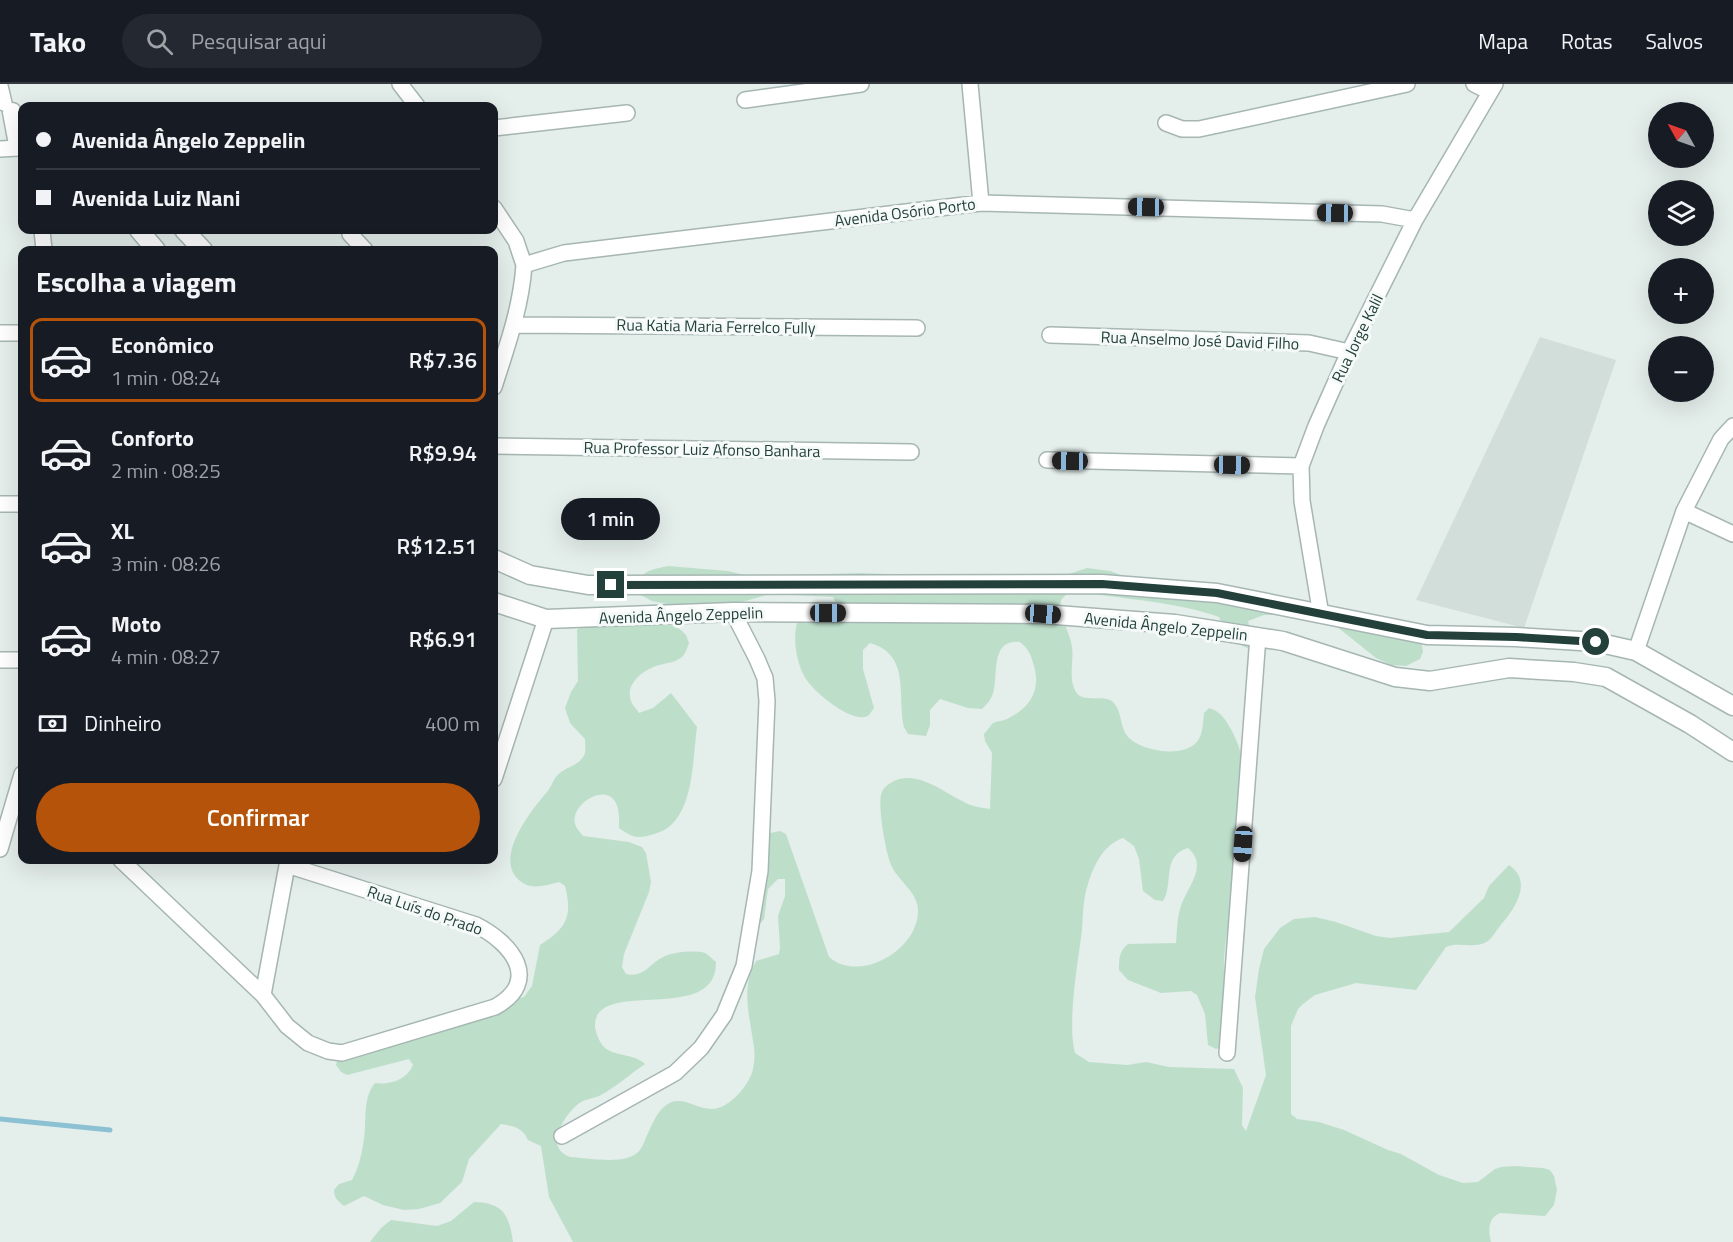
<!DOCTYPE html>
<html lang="pt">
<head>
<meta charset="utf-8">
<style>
  body { margin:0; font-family:"Titillium Web",sans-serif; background:#242831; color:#f1f3f6; height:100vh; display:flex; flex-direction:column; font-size:22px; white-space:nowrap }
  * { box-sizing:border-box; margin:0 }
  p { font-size:20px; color:#9ea1a6 }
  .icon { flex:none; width:33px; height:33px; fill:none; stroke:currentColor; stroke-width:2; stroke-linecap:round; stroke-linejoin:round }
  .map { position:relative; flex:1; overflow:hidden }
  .sheet { position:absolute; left:18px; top:162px; width:480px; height:618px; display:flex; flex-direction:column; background:#171b24; border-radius:12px; box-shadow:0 6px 24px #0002 }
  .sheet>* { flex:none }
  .hud { position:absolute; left:18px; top:18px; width:480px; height:132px; border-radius:12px; box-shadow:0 6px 24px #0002; display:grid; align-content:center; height:132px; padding:0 18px; background:#171b24 }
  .needle { width:39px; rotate:310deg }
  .fabs { position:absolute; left:1648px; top:18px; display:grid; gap:12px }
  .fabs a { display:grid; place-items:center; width:66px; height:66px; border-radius:50%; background:#171b24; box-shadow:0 6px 24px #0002; font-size:30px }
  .end { position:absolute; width:27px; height:27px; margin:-14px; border:8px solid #23403b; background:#fff; box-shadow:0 0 0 3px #fff }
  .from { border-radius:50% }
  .bubble { position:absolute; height:42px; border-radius:21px; background:#171b24; box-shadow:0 6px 24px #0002; font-size:20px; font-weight:600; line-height:42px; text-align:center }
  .car { position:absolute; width:18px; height:36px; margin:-18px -9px; border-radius:8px; box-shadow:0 0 4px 2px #0007; background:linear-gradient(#222 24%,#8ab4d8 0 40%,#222 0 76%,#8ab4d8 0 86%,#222 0) }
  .hud b { display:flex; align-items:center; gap:21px; height:57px; font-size:22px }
  .hud b+b { border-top:2px solid #363941 }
  .hud i { width:15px; height:15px; background:#f1f3f6 }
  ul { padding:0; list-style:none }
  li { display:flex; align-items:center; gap:18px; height:84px; margin:0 12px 9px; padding:0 6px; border:3px solid transparent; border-radius:12px }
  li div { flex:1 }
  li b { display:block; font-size:22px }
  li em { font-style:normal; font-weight:600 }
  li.current { border-color:#b45309 }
  li>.icon { width:54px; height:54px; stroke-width:1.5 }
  h2 { padding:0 18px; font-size:27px; line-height:72px }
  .pay { display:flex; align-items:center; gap:15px; height:66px; padding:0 18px; font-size:22px }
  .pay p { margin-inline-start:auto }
  .primary-button { display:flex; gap:12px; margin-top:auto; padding:12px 18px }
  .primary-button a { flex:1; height:69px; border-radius:36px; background:#b45309; color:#fff; font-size:24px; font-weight:600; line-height:69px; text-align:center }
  header { display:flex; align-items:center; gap:36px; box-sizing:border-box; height:84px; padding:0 30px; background:#171b24; border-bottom:2px solid #363941 }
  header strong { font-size:28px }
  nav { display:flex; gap:33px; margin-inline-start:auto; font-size:21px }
  .search { width:420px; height:54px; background:#242831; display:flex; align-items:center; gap:15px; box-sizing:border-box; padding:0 21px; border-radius:33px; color:#9ea1a6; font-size:22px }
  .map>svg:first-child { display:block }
  .built { fill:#d2deda }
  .green { fill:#bddfca }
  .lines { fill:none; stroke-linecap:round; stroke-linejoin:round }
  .stream { stroke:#8cc1d3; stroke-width:5 }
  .minor-casing { stroke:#a6b6b3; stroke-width:18 }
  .tertiary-casing { stroke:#a6b6b3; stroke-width:21 }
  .minor { stroke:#fff; stroke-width:15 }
  .tertiary { stroke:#fff; stroke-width:18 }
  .route { stroke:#23403b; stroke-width:8 }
  .labels { text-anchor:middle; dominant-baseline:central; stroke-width:6; stroke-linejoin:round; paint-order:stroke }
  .street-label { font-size:16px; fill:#23403b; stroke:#f5faf8 }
</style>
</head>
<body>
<header>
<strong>Tako</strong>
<div class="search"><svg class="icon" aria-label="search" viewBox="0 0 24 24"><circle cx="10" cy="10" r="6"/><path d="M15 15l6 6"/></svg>Pesquisar aqui</div>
<nav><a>Mapa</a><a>Rotas</a><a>Salvos</a></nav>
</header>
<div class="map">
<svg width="1733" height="1158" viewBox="0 0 1733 1158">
  <rect width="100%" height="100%" fill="#e4eeeb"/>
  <!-- built -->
  <path class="built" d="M1540 253 1616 276 1524 544 1416 516Z"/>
  <!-- green -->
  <path class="green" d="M668 482 728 487 749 492 860 489 936 492 1060 493 1087 484 1110 487 1132 495 1421 554 1423 568 1420 575 1406 582 1391 581 1376 574 1331 538 1295 531H1264L1248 537 1255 561 1249 565 1230 556 1219 533C1177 518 1131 516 1087 509 1079 509 1067 507 1062 515 1055 526 1071 550 1072 563 1074 577 1068 595 1076 608 1083 620 1105 609 1114 619 1122 628 1120 644 1128 653 1141 667 1181 674 1196 659 1203 652 1203 638 1204 629L1209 624C1219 627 1224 633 1229 642 1247 671 1244 697 1246 730 1247 744 1252 762 1249 776 1245 796 1231 816 1229 837 1226 855 1222 878 1225 896 1229 920 1253 958 1216 965L1208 961 1205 930 1197 911 1191 907 1161 909 1128 896 1119 886C1119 875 1119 867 1128 860L1176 859C1177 848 1177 836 1180 825 1185 805 1210 783 1188 764 1161 772 1174 799 1163 817L1155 816 1143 807 1139 775 1134 762 1123 754C1103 761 1094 781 1088 800 1083 814 1083 831 1082 846 1078 878 1067 940 1075 969L1089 978 1127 981 1146 978 1169 983 1234 985 1243 1004 1242 1041 1246 1047 1266 991 1255 913 1259 885 1264 865 1280 844 1294 835 1315 833 1336 838 1376 852 1390 854 1449 848 1484 814 1489 802 1509 781C1534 798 1514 826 1500 842 1496 847 1492 854 1488 857 1474 866 1459 857 1446 863L1416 906 1356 899 1315 911 1303 920 1298 925 1291 942V1030L1297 1035 1319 1038 1344 1046 1388 1066 1401 1070 1439 1091 1463 1099 1478 1098 1495 1085 1501 1083 1515 1082 1543 1084 1550 1086 1554 1092 1557 1106 1554 1121 1545 1132 1500 1129C1488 1134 1488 1146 1491 1158H573L549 1113 541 1062 528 1056C522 1043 514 1042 501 1040L469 1075 462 1098 440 1119 419 1125 404 1126 383 1121 364 1112 344 1122C338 1117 334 1114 334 1106L339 1100 352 1096C359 1083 362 1069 364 1055 367 1036 362 1015 375 999 390 1001 407 996 413 981L409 975 347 991 341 988 336 981 338 975 501 917 524 913 532 902 540 861C566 845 573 833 565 802L559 798C546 801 535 806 523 799 490 779 530 727 547 708 552 702 554 693 560 689 568 682 581 681 585 669 586 665 585 659 585 655L570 639 565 624 571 608 578 597 577 546 582 542 662 536 681 546 686 551 689 559C687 564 686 568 683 572 676 579 665 579 656 582 642 587 625 600 631 617 632 621 637 625 639 629L653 624 671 609 697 643C692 677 695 740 654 750 638 755 633 754 619 744 619 735 620 724 614 716 602 700 570 722 575 740 576 744 580 748 583 752L629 758 642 763 646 769 651 798 649 808 624 870 622 883 626 890C644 894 649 880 663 873 672 868 695 866 705 869 709 871 713 876 716 878 717 942 596 893 595 941 595 947 599 957 603 962 613 973 634 969 645 980 630 990 615 1004 599 1012 592 1015 583 1015 577 1021 563 1033 544 1064 570 1073 589 1074 623 1081 637 1069 643 1064 645 1055 648 1049 653 1039 656 1029 665 1022 681 1009 696 1026 713 1025 730 1024 750 1000 753 985 755 975 755 967 753 957 749 928 741 904 756 877L779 870 780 864 778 832 785 812V795H778L768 805 764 835 759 841H751L761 784 770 749 780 747 786 750 829 873C860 900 920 865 918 825 917 808 899 797 892 783 886 771 878 724 881 711 882 706 885 703 889 700 914 683 941 707 964 718 971 722 982 724 990 725L992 669 985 657 984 650C987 647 990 642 993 639 997 637 1003 637 1007 635 1028 625 1040 609 1035 586 1032 574 1030 566 1020 558 989 555 999 592 993 609 991 616 987 620 982 625L968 624 940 615 930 626V641L926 652 908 650 904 643C897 611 911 571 870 559L863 566V585L874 624C871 628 869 633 864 633 848 636 814 608 806 595 796 579 792 553 798 535L837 522 833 513 770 510 738 519 675 522 652 517 639 510C636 487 650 486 668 482Z
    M474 1118C503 1119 509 1130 513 1158H370L381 1144 391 1136 437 1142 451 1137Z"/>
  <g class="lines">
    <!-- stream -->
    <path class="stream" d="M0 1035 110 1046"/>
    <defs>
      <path id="minor" d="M400 0 417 22
        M970 0 981 119
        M1474 0 1490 8
        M0 2 4 19
        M745 16 861 0
        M1166 39 1182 45H1199L1407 0
        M494 44 627 29
        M0 65 18 64
        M494 124 516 157 524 181
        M42 146 44 166
        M350 150 365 166
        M515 241 917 244
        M0 249H22
        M1050 251 1309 259 1349 268
        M494 303C507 262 521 224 524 181L564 169 981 119 1382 130 1415 136
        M494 362 911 368
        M1047 376 1301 382
        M0 420H22
        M1684 427 1733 450
        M1321 531 1302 417 1301 382 1316 342 1349 268 1415 136 1495 0
        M1636 567 1684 427 1721 355 1733 342
        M0 576H22
        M494 695 546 535
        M0 765 22 690
        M121 776 263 911 287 942 308 959 328 967 342 969 495 923C542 897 512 859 476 841L287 781
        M263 911 288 776
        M1227 969 1258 552
        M562 1052 675 989 701 964 724 931 744 882 760 787 767 617 765 594 757 575 733 528"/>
      <path id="tertiary" d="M12 28 18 60
        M139 146 156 166
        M184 146 203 166
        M494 475 530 491 588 501 1102 500 1217 509 1427 551 1516 553 1596 558 1636 567 1733 622
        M494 518 546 535 733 528 1043 530 1175 540 1283 557 1395 593 1430 597 1509 584 1574 588 1606 593 1690 640 1733 668"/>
    </defs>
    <!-- minor casing -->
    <use href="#minor" class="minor-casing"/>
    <!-- tertiary casing -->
    <use href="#tertiary" class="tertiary-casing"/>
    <!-- minor -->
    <use href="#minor" class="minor"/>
    <!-- tertiary -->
    <use href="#tertiary" class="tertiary"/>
  </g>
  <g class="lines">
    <!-- route -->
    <path class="route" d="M611 501 1102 500 1217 509 1427 551 1516 553 1596 558"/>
  </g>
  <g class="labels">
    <!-- street labels -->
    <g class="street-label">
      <text transform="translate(905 128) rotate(-7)">Avenida Osório Porto</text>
      <text transform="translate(716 242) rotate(1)">Rua Katia Maria Ferrelco Fully</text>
      <text transform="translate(1357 254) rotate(-64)">Rua Jorge Kalil</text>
      <text transform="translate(1200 256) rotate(2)">Rua Anselmo José David Filho</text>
      <text transform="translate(702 365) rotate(1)">Rua Professor Luiz Afonso Banhara</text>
      <text transform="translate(681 531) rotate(-2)">Avenida Ângelo Zeppelin</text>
      <text transform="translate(1166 542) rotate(6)">Avenida Ângelo Zeppelin</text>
      <text transform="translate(425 826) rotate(19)">Rua Luís do Prado</text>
    </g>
  </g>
</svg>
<div class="fabs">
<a><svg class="needle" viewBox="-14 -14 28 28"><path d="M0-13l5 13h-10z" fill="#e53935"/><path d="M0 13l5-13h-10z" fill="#9ea1a6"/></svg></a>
<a><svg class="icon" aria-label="layers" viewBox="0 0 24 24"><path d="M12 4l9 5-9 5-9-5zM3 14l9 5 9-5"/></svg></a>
<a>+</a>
<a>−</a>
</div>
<i class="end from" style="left:1596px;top:558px"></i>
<i class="end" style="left:611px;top:501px"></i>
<div class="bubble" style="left:561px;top:414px;width:99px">1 min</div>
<i class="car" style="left:1146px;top:123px;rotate:271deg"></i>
<i class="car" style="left:1335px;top:129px;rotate:271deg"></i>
<i class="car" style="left:1070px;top:377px;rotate:271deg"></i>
<i class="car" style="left:1232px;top:381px;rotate:91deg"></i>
<i class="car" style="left:828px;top:529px;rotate:90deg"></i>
<i class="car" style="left:1043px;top:530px;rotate:94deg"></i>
<i class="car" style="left:1243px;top:760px;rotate:184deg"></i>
<div class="hud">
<b><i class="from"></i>Avenida Ângelo Zeppelin</b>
<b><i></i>Avenida Luiz Nani</b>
</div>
<section class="sheet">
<h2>Escolha a viagem</h2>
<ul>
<li class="current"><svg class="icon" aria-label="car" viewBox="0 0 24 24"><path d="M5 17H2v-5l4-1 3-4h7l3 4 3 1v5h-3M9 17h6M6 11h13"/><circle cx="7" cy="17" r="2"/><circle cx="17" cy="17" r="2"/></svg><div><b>Econômico</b><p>1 min · 08:24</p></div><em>R$7.36</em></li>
<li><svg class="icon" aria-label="car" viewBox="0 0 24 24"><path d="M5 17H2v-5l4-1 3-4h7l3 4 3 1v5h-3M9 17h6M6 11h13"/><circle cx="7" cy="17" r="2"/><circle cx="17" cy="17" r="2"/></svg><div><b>Conforto</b><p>2 min · 08:25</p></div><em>R$9.94</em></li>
<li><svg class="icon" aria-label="car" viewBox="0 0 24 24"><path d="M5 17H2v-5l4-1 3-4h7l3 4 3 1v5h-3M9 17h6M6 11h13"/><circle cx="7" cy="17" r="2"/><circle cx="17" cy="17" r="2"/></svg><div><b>XL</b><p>3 min · 08:26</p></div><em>R$12.51</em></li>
<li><svg class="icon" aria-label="car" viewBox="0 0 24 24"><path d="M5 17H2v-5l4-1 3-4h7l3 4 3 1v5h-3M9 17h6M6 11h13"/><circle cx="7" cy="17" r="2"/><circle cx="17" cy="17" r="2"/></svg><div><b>Moto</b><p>4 min · 08:27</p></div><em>R$6.91</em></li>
</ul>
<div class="pay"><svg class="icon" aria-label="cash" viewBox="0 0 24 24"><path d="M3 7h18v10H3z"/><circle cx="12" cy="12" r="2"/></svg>Dinheiro<p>400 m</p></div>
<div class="primary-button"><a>Confirmar</a></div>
</section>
</div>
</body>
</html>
